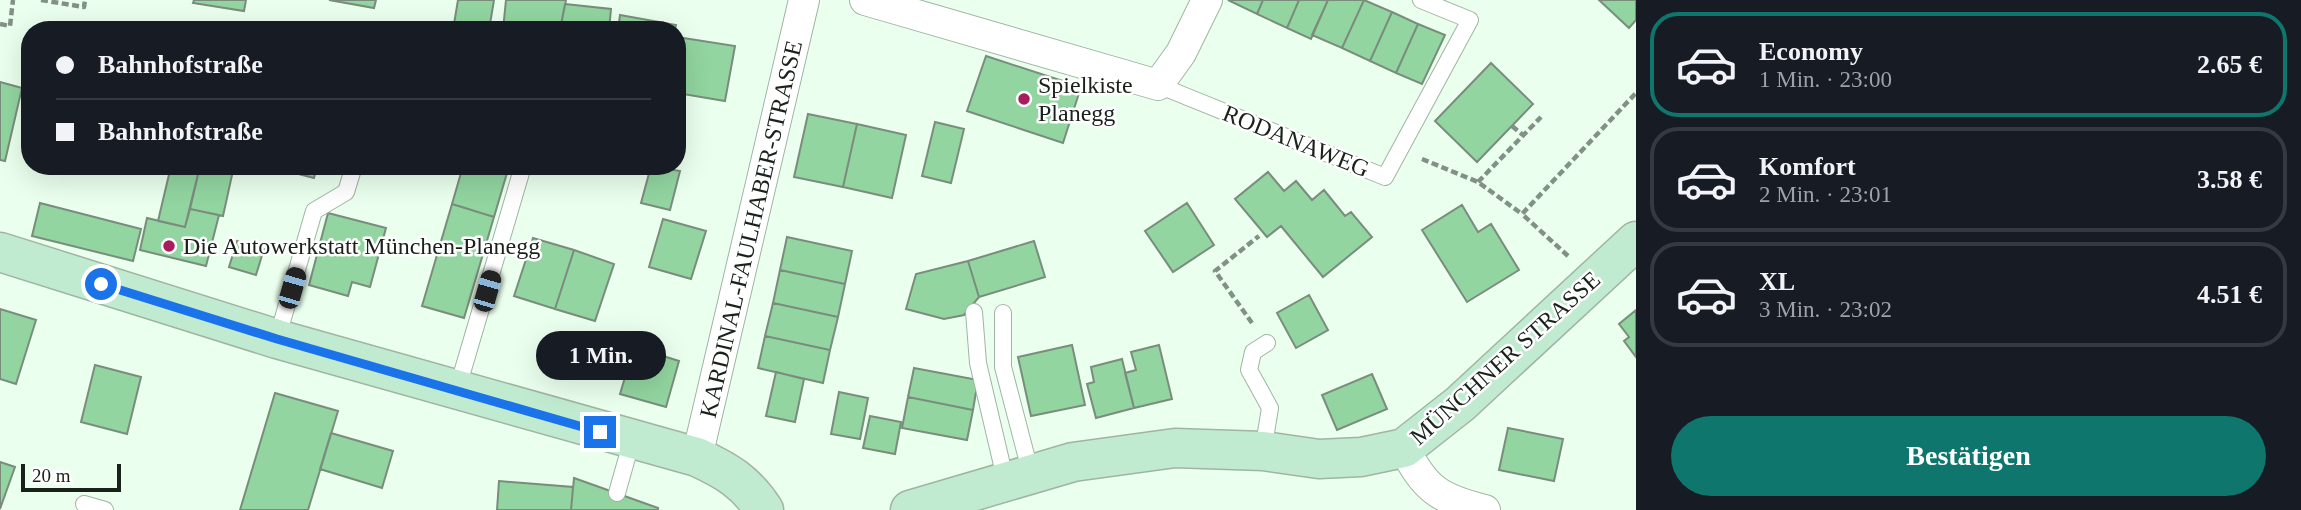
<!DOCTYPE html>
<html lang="de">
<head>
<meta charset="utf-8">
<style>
  body { margin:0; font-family:Georgia,serif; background:#242831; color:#f1f3f6; height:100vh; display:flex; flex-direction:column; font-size:26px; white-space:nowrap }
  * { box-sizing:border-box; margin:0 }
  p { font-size:23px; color:#9ea1a6 }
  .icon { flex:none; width:38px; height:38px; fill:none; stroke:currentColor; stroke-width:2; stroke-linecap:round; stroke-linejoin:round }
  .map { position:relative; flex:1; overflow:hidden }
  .sheet { display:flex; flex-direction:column; background:#171b24; width:665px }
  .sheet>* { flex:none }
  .top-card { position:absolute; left:21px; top:21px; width:665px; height:154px; border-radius:28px; box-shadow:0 7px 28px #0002; display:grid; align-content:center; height:154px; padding:0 35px; background:#171b24 }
  .scale { position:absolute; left:21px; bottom:18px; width:100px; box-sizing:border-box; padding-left:7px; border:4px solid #19211b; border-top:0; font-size:19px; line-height:24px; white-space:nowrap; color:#19211b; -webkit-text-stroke:5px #fff; paint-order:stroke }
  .end { position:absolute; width:32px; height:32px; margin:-16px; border:9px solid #1a73e8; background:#fff; box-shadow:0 0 0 4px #fff }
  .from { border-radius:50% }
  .bubble { position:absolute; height:49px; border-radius:24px; background:#171b24; box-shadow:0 7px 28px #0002; font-size:23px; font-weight:700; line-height:49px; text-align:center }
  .car { position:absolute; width:21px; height:42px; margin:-21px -10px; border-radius:9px; box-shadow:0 0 5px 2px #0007; background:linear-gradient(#222 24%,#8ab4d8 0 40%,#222 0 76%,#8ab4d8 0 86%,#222 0) }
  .top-card b { display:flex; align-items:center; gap:24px; height:66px; font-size:26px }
  .top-card b+b { border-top:2px solid #363941 }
  .top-card i { width:18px; height:18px; background:#f1f3f6 }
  ul { padding:12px 0 0; list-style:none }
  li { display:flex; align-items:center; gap:21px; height:105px; margin:0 14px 10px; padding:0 21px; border:4px solid #363941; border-radius:28px }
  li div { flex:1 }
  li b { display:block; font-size:26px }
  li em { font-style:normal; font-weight:700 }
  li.current { border-color:#0f766e }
  li>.icon { width:63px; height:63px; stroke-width:1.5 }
  .button { display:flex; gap:14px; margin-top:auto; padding:14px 35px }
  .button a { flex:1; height:80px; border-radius:42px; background:#0f766e; color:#fff; font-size:28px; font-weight:700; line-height:80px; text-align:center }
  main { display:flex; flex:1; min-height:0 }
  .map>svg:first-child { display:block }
  .building { fill:#92d5a0; stroke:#7a8d7d; stroke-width:2 }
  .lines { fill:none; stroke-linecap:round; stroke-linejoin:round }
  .lane-casing { stroke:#a0b4a3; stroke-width:18 }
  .street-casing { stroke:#a0b4a3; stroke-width:32 }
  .secondary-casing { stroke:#a0b4a3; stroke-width:41 }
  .path { stroke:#829185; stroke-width:4.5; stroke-dasharray:7 3.5; stroke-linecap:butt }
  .lane { stroke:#fff; stroke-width:16 }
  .street { stroke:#fff; stroke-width:30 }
  .secondary { stroke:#c1ebd0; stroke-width:38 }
  .route { stroke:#1a73e8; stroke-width:9 }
  .poi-dot { fill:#aa1d5c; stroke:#fff; stroke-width:2.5 }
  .labels { text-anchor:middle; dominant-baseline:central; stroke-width:5; stroke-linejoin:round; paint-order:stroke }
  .poi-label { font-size:24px; fill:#19211b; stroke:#fff; text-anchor:start }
  .street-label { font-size:24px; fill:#19211b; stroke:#fff }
</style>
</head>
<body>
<main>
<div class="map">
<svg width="1636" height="510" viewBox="0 0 1636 510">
  <rect width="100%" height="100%" fill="#eaffed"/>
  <!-- building -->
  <path class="building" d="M194 0H246L244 11 193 3Z
    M329 0H376L374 8Z
    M458 0H494L489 30H453Z
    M506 0H566L560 30H503Z
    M1228 0H1263L1257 14Z
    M1263 0H1299L1287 28 1257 14Z
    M1299 0H1328L1311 39 1287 28Z
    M1328 0H1364L1342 48 1312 35Z
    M1364 0 1392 12 1370 61 1342 48Z
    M1599 0H1636V20L1629 28Z
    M565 4 611 9 609 30H560Z
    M1392 12 1418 24 1396 73 1370 61Z
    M620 15 676 25 675 30H618Z
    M1418 24 1445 35 1422 84 1396 73Z
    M677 37 735 46 725 101 677 93Z
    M986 56 1081 87 1063 143 967 111Z
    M1491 63 1533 104 1477 162 1435 121Z
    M0 82 22 88 5 161 0 160Z
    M808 114 857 124 843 187 794 177Z
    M935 122 964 129 951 183 922 176Z
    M857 124 906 135 892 198 843 187Z
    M171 166H200L185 227 158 221Z
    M200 166H234L223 216 190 209Z
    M289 166H317L314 178 287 171Z
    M463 166H509L494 217 452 204Z
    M651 166 680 171 670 210 641 203Z
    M1268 172 1284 191 1296 181 1312 200 1324 190 1345 216 1351 212 1372 237 1323 277 1281 226 1267 237 1235 199Z
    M40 203 141 229 133 261 32 236Z
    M1187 203 1214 245 1173 272 1145 231Z
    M452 204 494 217 464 318 422 306Z
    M1462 205 1478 232 1491 224 1519 270 1467 302 1422 230Z
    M190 209 219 215 206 266 140 250 147 218 185 227Z
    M328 213 386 228 370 287 352 282 348 296 309 285Z
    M663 219 706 231 691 279 649 267Z
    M787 237 852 251 845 284 780 270Z
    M533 238 574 250 555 309 514 296Z
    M237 241 264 249 256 275 229 267Z
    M1034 241 1045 277 979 297 968 261Z
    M574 250 614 264 595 321 555 309Z
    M968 261 979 297 964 315 944 319 906 309 916 274Z
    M780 270 845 284 838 317 773 303Z
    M1309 295 1328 330 1296 348 1277 313Z
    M773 303 838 317 830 350 765 336Z
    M0 309 36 320 16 384 0 379Z
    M1636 310V357L1624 341 1629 337 1619 324Z
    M765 336 830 350 823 383 758 368Z
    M1072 345 1085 405 1031 416 1018 357Z
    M1159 345 1172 399 1134 408 1125 373 1136 370 1131 352Z
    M634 347 679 361 666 407 620 394Z
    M1122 359 1134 408 1096 418 1087 384 1094 382 1091 367Z
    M95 365 141 377 127 434 81 422Z
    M914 368 978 380 973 410 908 397Z
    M776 372 804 379 795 422 766 416Z
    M1372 374 1387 409 1337 430 1322 395Z
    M839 392 868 398 860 439 831 434Z
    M275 393 338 411 308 510H240Z
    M908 397 973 410 967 440 902 428Z
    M870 416 901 422 895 454 863 448Z
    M1508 428 1563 439 1554 481 1499 470Z
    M331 433 393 451 382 488 320 469Z
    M0 462 15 467 0 509Z
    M574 478 658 508V510H571Z
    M499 481 573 487 571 510H497Z"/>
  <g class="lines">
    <defs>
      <path id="lane" d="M1158 85 1385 177 1470 20 1421 0
        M974 312 978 363 1006 482
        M1003 313V367L1031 474
        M277 339 314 211 346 192 354 166
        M457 390 523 166
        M1263 451 1270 408 1249 370 1253 352 1267 343
        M617 493 632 440
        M84 504 105 510"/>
      <path id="street" d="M865 0 1158 85 1181 53 1207 0
        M1404 448C1425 489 1439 499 1485 510
        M697 457 804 0"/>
      <path id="secondary" d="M0 252 277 339 697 457C727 471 746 482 764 510
        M910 510 1073 462 1175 448 1263 451 1319 459 1361 457 1404 448 1460 404 1636 241"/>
    </defs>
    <!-- lane casing -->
    <use href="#lane" class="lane-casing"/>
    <!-- street casing -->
    <use href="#street" class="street-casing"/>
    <!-- secondary casing -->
    <use href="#secondary" class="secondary-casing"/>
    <!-- path -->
    <path class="path" d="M41 0 84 7 85 0
      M0 24 10 26 13 0
      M1512 126 1523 135
      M1422 159 1478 182 1522 214
      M1478 182 1541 117
      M1568 256 1522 214 1636 93
      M1252 323 1215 271 1259 236"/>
    <!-- lane -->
    <use href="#lane" class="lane"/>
    <!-- street -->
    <use href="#street" class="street"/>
    <!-- secondary -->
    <use href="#secondary" class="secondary"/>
  </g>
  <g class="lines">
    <!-- route -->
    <path class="route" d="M101 284 277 339 600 432"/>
  </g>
  <!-- markers -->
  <g class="poi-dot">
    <circle cx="1024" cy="99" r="7"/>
    <circle cx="169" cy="246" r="7"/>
  </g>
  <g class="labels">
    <!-- poi labels -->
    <g class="poi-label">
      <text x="1038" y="85">Spielkiste<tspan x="1038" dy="28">Planegg</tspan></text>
      <text x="183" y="246">Die Autowerkstatt München-Planegg</text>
    </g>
    <!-- street labels -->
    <g class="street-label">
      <text transform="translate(1296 141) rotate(22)">RODANAWEG</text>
      <text transform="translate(751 229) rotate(-77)">KARDINAL-FAULHABER-STRASSE</text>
      <text transform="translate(1505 358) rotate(-42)">MÜNCHNER STRASSE</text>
    </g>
  </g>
</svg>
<div class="scale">20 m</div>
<i class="end from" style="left:101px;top:284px"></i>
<i class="end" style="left:600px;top:432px"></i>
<div class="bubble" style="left:536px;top:331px;width:130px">1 Min.</div>
<i class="car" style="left:292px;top:288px;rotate:16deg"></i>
<i class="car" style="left:487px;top:291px;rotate:16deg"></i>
<div class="top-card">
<b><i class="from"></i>Bahnhofstraße</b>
<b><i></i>Bahnhofstraße</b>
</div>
</div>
<section class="sheet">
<ul>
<li class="current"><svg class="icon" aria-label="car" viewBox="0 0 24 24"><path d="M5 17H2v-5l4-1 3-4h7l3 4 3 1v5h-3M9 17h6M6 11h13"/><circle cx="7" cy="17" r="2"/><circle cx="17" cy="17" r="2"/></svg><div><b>Economy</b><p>1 Min. · 23:00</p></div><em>2.65 €</em></li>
<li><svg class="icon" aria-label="car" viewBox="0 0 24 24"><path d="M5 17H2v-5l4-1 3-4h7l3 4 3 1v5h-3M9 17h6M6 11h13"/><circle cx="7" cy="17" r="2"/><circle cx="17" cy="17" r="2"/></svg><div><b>Komfort</b><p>2 Min. · 23:01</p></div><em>3.58 €</em></li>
<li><svg class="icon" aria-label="car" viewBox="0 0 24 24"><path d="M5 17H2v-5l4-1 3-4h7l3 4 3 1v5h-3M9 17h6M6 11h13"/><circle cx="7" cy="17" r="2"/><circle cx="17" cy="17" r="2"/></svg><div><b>XL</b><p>3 Min. · 23:02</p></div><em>4.51 €</em></li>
</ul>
<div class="button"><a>Bestätigen</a></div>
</section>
</main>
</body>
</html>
